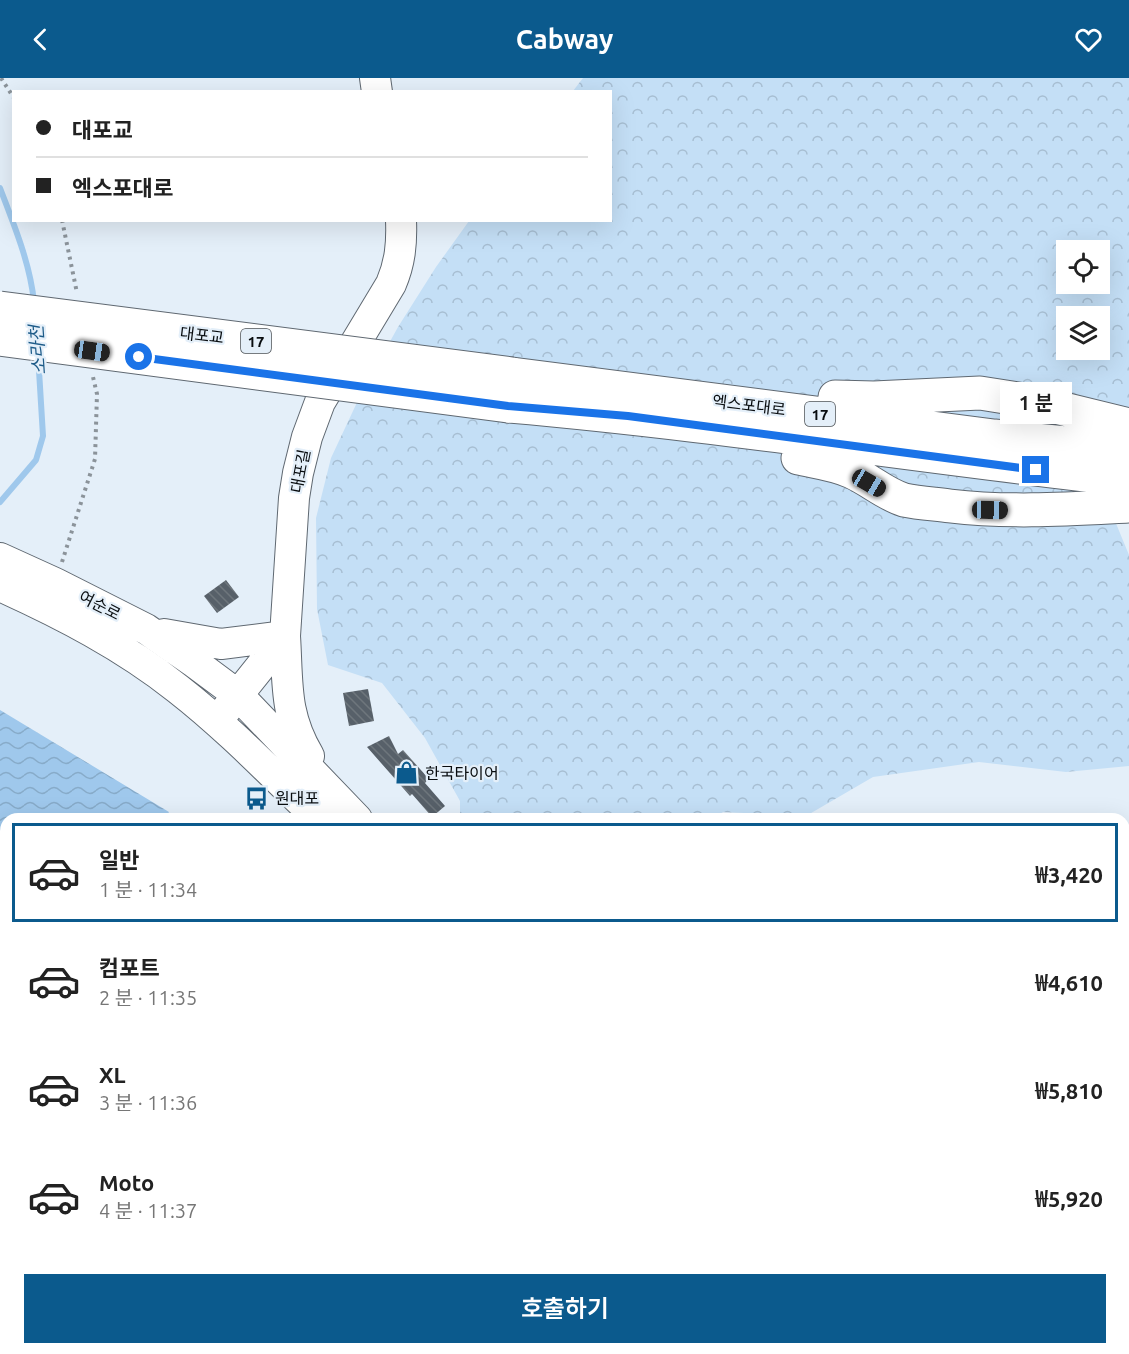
<!DOCTYPE html>
<html lang="ko">
<head>
<meta charset="utf-8">
<style>
  body { margin:0; font-family:Ubuntu,"Noto Sans KR",sans-serif; background:#f6f6f6; color:#222; height:100vh; display:flex; flex-direction:column; font-size:22px; white-space:nowrap }
  * { box-sizing:border-box; margin:0 }
  p { font-size:20px; color:#767676 }
  .icon { flex:none; width:33px; height:33px; fill:none; stroke:currentColor; stroke-width:2; stroke-linecap:round; stroke-linejoin:round }
  .map { position:relative; flex:1; overflow:hidden }
  .sheet { position:absolute; left:0px; top:735px; width:1130px; height:542px; display:flex; flex-direction:column; background:#fff; border-radius:18px 18px 0 0; box-shadow:0 6px 24px #0002 }
  .sheet>* { flex:none }
  .hud { position:absolute; left:12px; top:12px; width:600px; height:132px; border-radius:0px; box-shadow:0 6px 24px #0002; display:grid; align-content:center; height:132px; padding:0 24px; background:#fff }
  .fabs { position:absolute; left:1056px; top:162px; display:grid; gap:12px }
  .fabs a { display:grid; place-items:center; width:54px; height:54px; border-radius:0px; background:#fff; box-shadow:0 6px 24px #0002; font-size:30px }
  .end { position:absolute; width:27px; height:27px; margin:-14px; border:8px solid #1a73e8; background:#fff; box-shadow:0 0 0 3px #fff }
  .from { border-radius:50% }
  .bubble { position:absolute; height:42px; border-radius:0px; background:#fff; box-shadow:0 6px 24px #0002; font-size:20px; font-weight:600; line-height:42px; text-align:center }
  .car { position:absolute; width:18px; height:36px; margin:-18px -9px; border-radius:8px; box-shadow:0 0 4px 2px #0007; background:linear-gradient(#222 24%,#8ab4d8 0 40%,#222 0 76%,#8ab4d8 0 86%,#222 0) }
  .hud b { display:flex; align-items:center; gap:21px; height:57px; font-size:22px }
  .hud b+b { border-top:2px solid #e0e0e0 }
  .hud i { width:15px; height:15px; background:#222 }
  ul { padding:10px 0 0; list-style:none }
  li { display:flex; align-items:center; gap:18px; height:99px; margin:0 12px 9px; padding:0 12px; border:3px solid transparent; border-radius:0px }
  li div { flex:1 }
  li b { display:block; font-size:22px }
  li em { font-style:normal; font-weight:600 }
  li.selected { border-color:#0b5a8d }
  li>.icon { width:54px; height:54px; stroke-width:1.5 }
  .cta { display:flex; gap:12px; margin-top:auto; padding:12px 24px }
  .cta a { flex:1; height:69px; border-radius:0px; background:#0b5a8d; color:#fff; font-size:24px; font-weight:600; line-height:69px; text-align:center }
  header { display:flex; justify-content:space-between; align-items:center; height:78px; padding:0 24px; background:#0b5a8d; color:#fff; font-size:27px; font-weight:600 }
  .map>svg:first-child { display:block }
  .forest { fill:url(#forest-crowns); fill-rule:evenodd }
  .water { fill:url(#water-waves) }
  .lines { fill:none; stroke-linecap:round; stroke-linejoin:round }
  .stream { stroke:#9fc8ec; stroke-width:6 }
  .building { fill:url(#building-back-hatch) }
  .minor-casing { stroke:#5f6871; stroke-width:26 }
  .tertiary-casing { stroke:#5f6871; stroke-width:32 }
  .trunk-casing { stroke:#5f6871; stroke-width:35 }
  .path { stroke:#8b939a; stroke-width:4; stroke-dasharray:3 4.5; stroke-linecap:butt }
  .minor { stroke:#fff; stroke-width:24 }
  .tertiary { stroke:#fff; stroke-width:30 }
  .trunk { stroke:#fff; stroke-width:33 }
  .rail-casing { stroke:#636a70; stroke-width:7 }
  .rail { stroke:#e4eff9; stroke-width:4.5; stroke-dasharray:14; stroke-linecap:butt }
  .trunk-bridge-casing { stroke:#5f6871; stroke-width:35; stroke-linecap:butt }
  .trunk-bridge { stroke:#fff; stroke-width:33 }
  .route { stroke:#1a73e8; stroke-width:8 }
  .labels { text-anchor:middle; dominant-baseline:central; stroke-width:4.5; stroke-linejoin:round; paint-order:stroke }
  .shield { fill:#e4eff9; stroke:#4a5055; stroke-width:1.5 }
  .shield-label { font-size:15px; font-weight:bold; fill:#080c0f }
  .street-label { font-size:16px; fill:#080c0f; stroke:#e4eff9 }
  .poi-label { font-size:16px; fill:#080c0f; stroke:#e4eff9; text-anchor:start }
  .water-label { font-size:18px; font-style:italic; fill:#1d5b88; stroke:#e4eff9 }
</style>
</head>
<body>
<header><svg class="icon" aria-label="back" viewBox="0 0 24 24"><path d="M15 5l-7 7 7 7"/></svg>Cabway<svg class="icon" aria-label="heart" viewBox="0 0 24 24"><path d="M12 20l-8-8c-3-5 5-10 8-4 3-6 11-1 8 4z"/></svg></header>
<div class="map">
<svg width="1129" height="1276" viewBox="0 0 1129 1276">
  <defs>
    <pattern id="forest-crowns" width="20" height="18" patternUnits="userSpaceOnUse" patternTransform="scale(1.5)"><rect width="20" height="18" fill="#c4dff6"/><path d="M2 6a3 3 0 1 1 6 0M12 15a3 3 0 1 1 6 0" fill="none" stroke="#a7bed2"/></pattern>
    <pattern id="water-waves" width="16" height="10" patternUnits="userSpaceOnUse" patternTransform="scale(1.5)"><rect width="16" height="10" fill="#9fc8ec"/><path d="M0 5q4-4 8 0t8 0" fill="none" stroke="#87abc9"/></pattern>
    <pattern id="building-back-hatch" width="6" height="6" patternUnits="userSpaceOnUse" patternTransform="scale(1.5)"><rect width="6" height="6" fill="#576069"/><path d="M-1 5l2 2M0 0l6 6M5-1l2 2" fill="none" stroke="#6e767c"/></pattern>
  </defs>
  <rect width="100%" height="100%" fill="#e4eff9"/>
  <!-- forest -->
  <path class="forest" d="M583 0H1129V427L1115 443 1129 477V688L1066 694 979 684 873 699 806 738 723 734 712 741H460V723L425 660 382 605 328 587 317 531 316 440 331 380 360 318 398 249 436 189 469 143 610 142V14L573 13ZM1066 172H1100V206H1066ZM1066 238H1100V272H1066Z"/>
  <!-- water -->
  <path class="water" d="M0 632 169 734 165 741H6V1001L0 1008Z"/>
  <g class="lines">
    <!-- stream -->
    <path class="stream" d="M0 110C14 147 30 185 34 224
      M0 424 36 382 43 358 38 276"/>
  </g>
  <!-- building -->
  <path class="building" d="M226 502 239 519 217 535 204 518Z
    M368 611 374 643 349 648 343 615Z
    M389 658 398 676 403 672 429 701 425 705 445 728 432 739 412 716 410 718 367 669Z"/>
  <g class="lines">
    <defs>
      <path id="minor" d="M824 1270 826 1276"/>
      <path id="tertiary" d="M375 0 377 14
        M0 480 55 505 146 551 195 585 238 617 357 741
        M0 508C62 536 124 568 178 611 228 650 273 697 319 741
        M164 556 221 566 285 558C288 605 284 636 309 678
        M217 643 285 558 294 420 298 395 307 359 320 324 391 206C400 185 402 166 401 142
        M1124 1031H1129
        M1124 1056H1129"/>
      <path id="trunk" d="M512 296 994 358 1129 371
        M835 319 874 320 980 315 1031 323 1129 347
        M508 328C716 346 922 379 1129 402
        M798 380C816 384 835 386 852 394 870 402 885 416 904 422 919 425 935 426 950 428 1010 435 1069 431 1129 428"/>
    </defs>
    <!-- minor casing -->
    <use href="#minor" class="minor-casing"/>
    <!-- tertiary casing -->
    <use href="#tertiary" class="tertiary-casing"/>
    <!-- trunk casing -->
    <use href="#trunk" class="trunk-casing"/>
    <!-- path -->
    <path class="path" d="M1 0 14 20
      M62 142 77 215
      M62 484 95 381 97 316 93 299
      M0 1128 6 1129"/>
    <!-- minor -->
    <use href="#minor" class="minor"/>
    <!-- tertiary -->
    <use href="#tertiary" class="tertiary"/>
    <!-- trunk -->
    <use href="#trunk" class="trunk"/>
    <defs>
      <path id="rail" d="M0 1217 6 1218
        M0 1261 6 1262
        M55 1270 86 1276
        M225 1270 248 1276
        M0 1272 15 1276"/>
    </defs>
    <!-- rail casing -->
    <use href="#rail" class="rail-casing"/>
    <!-- rail -->
    <use href="#rail" class="rail"/>
    <defs>
      <path id="trunk-bridge" d="M0 230 512 296
        M0 261 508 328"/>
    </defs>
    <!-- trunk-bridge casing -->
    <use href="#trunk-bridge" class="trunk-bridge-casing"/>
    <!-- trunk-bridge -->
    <use href="#trunk-bridge" class="trunk-bridge"/>
  </g>
  <g class="lines">
    <!-- route -->
    <path class="route" d="M139 279 508 328 628 338 1036 392"/>
  </g>
  <!-- icons -->
  <defs>
    <symbol id="shop-bare" viewBox="-9 -9 18 18"><path d="M-5-2.5h2.3a2.7 3.5 0 0 1 5.4 0H5L5.5 6h-11ZM-1.5-2.5h3a1.5 2.3 0 0 0-3 0Z" fill="#0b5a8d" stroke="#e4eff9" stroke-width="2.5" paint-order="stroke"/></symbol>
    <symbol id="bus-bare" viewBox="-9 -9 18 18"><path d="M-5-6H5V4H4V6H2V4H-2V6H-4V4H-5ZM-3.5-4V0h7V-4ZM-3.5 1.2v1.5H-2V1.2ZM2 1.2v1.5H3.5V1.2Z" fill="#0b5a8d" stroke="#e4eff9" stroke-width="2.5" paint-order="stroke"/></symbol>
  </defs>
  <g fill-rule="evenodd">
    <use href="#shop-bare" x="390" y="678" width="33" height="33"/>
    <use href="#bus-bare" x="240" y="704" width="33" height="33"/>
  </g>
  <g class="labels">
    <!-- shield labels -->
    <g class="shield">
      <rect x="241" y="251" width="30" height="24" rx="4.5"/>
      <rect x="805" y="324" width="30" height="24" rx="4.5"/>
    </g>
    <g class="shield-label">
      <text x="256" y="263">17</text>
      <text x="820" y="336">17</text>
    </g>
    <!-- street labels -->
    <g class="street-label">
      <text transform="translate(202 257) rotate(7)">대포교</text>
      <text transform="translate(749 327) rotate(7)">엑스포대로</text>
      <text transform="translate(300 393) rotate(-79)">대포길</text>
      <text transform="translate(100 527) rotate(27)">여순로</text>
    </g>
    <!-- poi labels -->
    <g class="poi-label">
      <text x="425" y="695">한국타이어</text>
      <text x="275" y="720">원대포</text>
    </g>
    <!-- water labels -->
    <g class="water-label">
      <text transform="translate(37 272) rotate(-94)">소라천</text>
    </g>
  </g>
</svg>
<div class="fabs">
<a><svg class="icon" aria-label="locate" viewBox="0 0 24 24"><circle cx="12" cy="12" r="6"/><path d="M12 2v4M12 18v4M2 12h4M18 12h4"/></svg></a>
<a><svg class="icon" aria-label="layers" viewBox="0 0 24 24"><path d="M12 4l9 5-9 5-9-5zM3 14l9 5 9-5"/></svg></a>
</div>
<i class="end from" style="left:139px;top:279px"></i>
<i class="end" style="left:1036px;top:392px"></i>
<div class="bubble" style="left:1000px;top:304px;width:72px">1 분</div>
<i class="car" style="left:92px;top:273px;rotate:98deg"></i>
<i class="car" style="left:869px;top:405px;rotate:120deg"></i>
<i class="car" style="left:990px;top:432px;rotate:91deg"></i>
<div class="hud">
<b><i class="from"></i>대포교</b>
<b><i></i>엑스포대로</b>
</div>
<section class="sheet">
<ul>
<li class="selected"><svg class="icon" aria-label="car" viewBox="0 0 24 24"><path d="M5 17H2v-5l4-1 3-4h7l3 4 3 1v5h-3M9 17h6M6 11h13"/><circle cx="7" cy="17" r="2"/><circle cx="17" cy="17" r="2"/></svg><div><b>일반</b><p>1 분 · 11:34</p></div><em>₩3,420</em></li>
<li><svg class="icon" aria-label="car" viewBox="0 0 24 24"><path d="M5 17H2v-5l4-1 3-4h7l3 4 3 1v5h-3M9 17h6M6 11h13"/><circle cx="7" cy="17" r="2"/><circle cx="17" cy="17" r="2"/></svg><div><b>컴포트</b><p>2 분 · 11:35</p></div><em>₩4,610</em></li>
<li><svg class="icon" aria-label="car" viewBox="0 0 24 24"><path d="M5 17H2v-5l4-1 3-4h7l3 4 3 1v5h-3M9 17h6M6 11h13"/><circle cx="7" cy="17" r="2"/><circle cx="17" cy="17" r="2"/></svg><div><b>XL</b><p>3 분 · 11:36</p></div><em>₩5,810</em></li>
<li><svg class="icon" aria-label="car" viewBox="0 0 24 24"><path d="M5 17H2v-5l4-1 3-4h7l3 4 3 1v5h-3M9 17h6M6 11h13"/><circle cx="7" cy="17" r="2"/><circle cx="17" cy="17" r="2"/></svg><div><b>Moto</b><p>4 분 · 11:37</p></div><em>₩5,920</em></li>
</ul>
<div class="cta"><a>호출하기</a></div>
</section>
</div>
</body>
</html>
